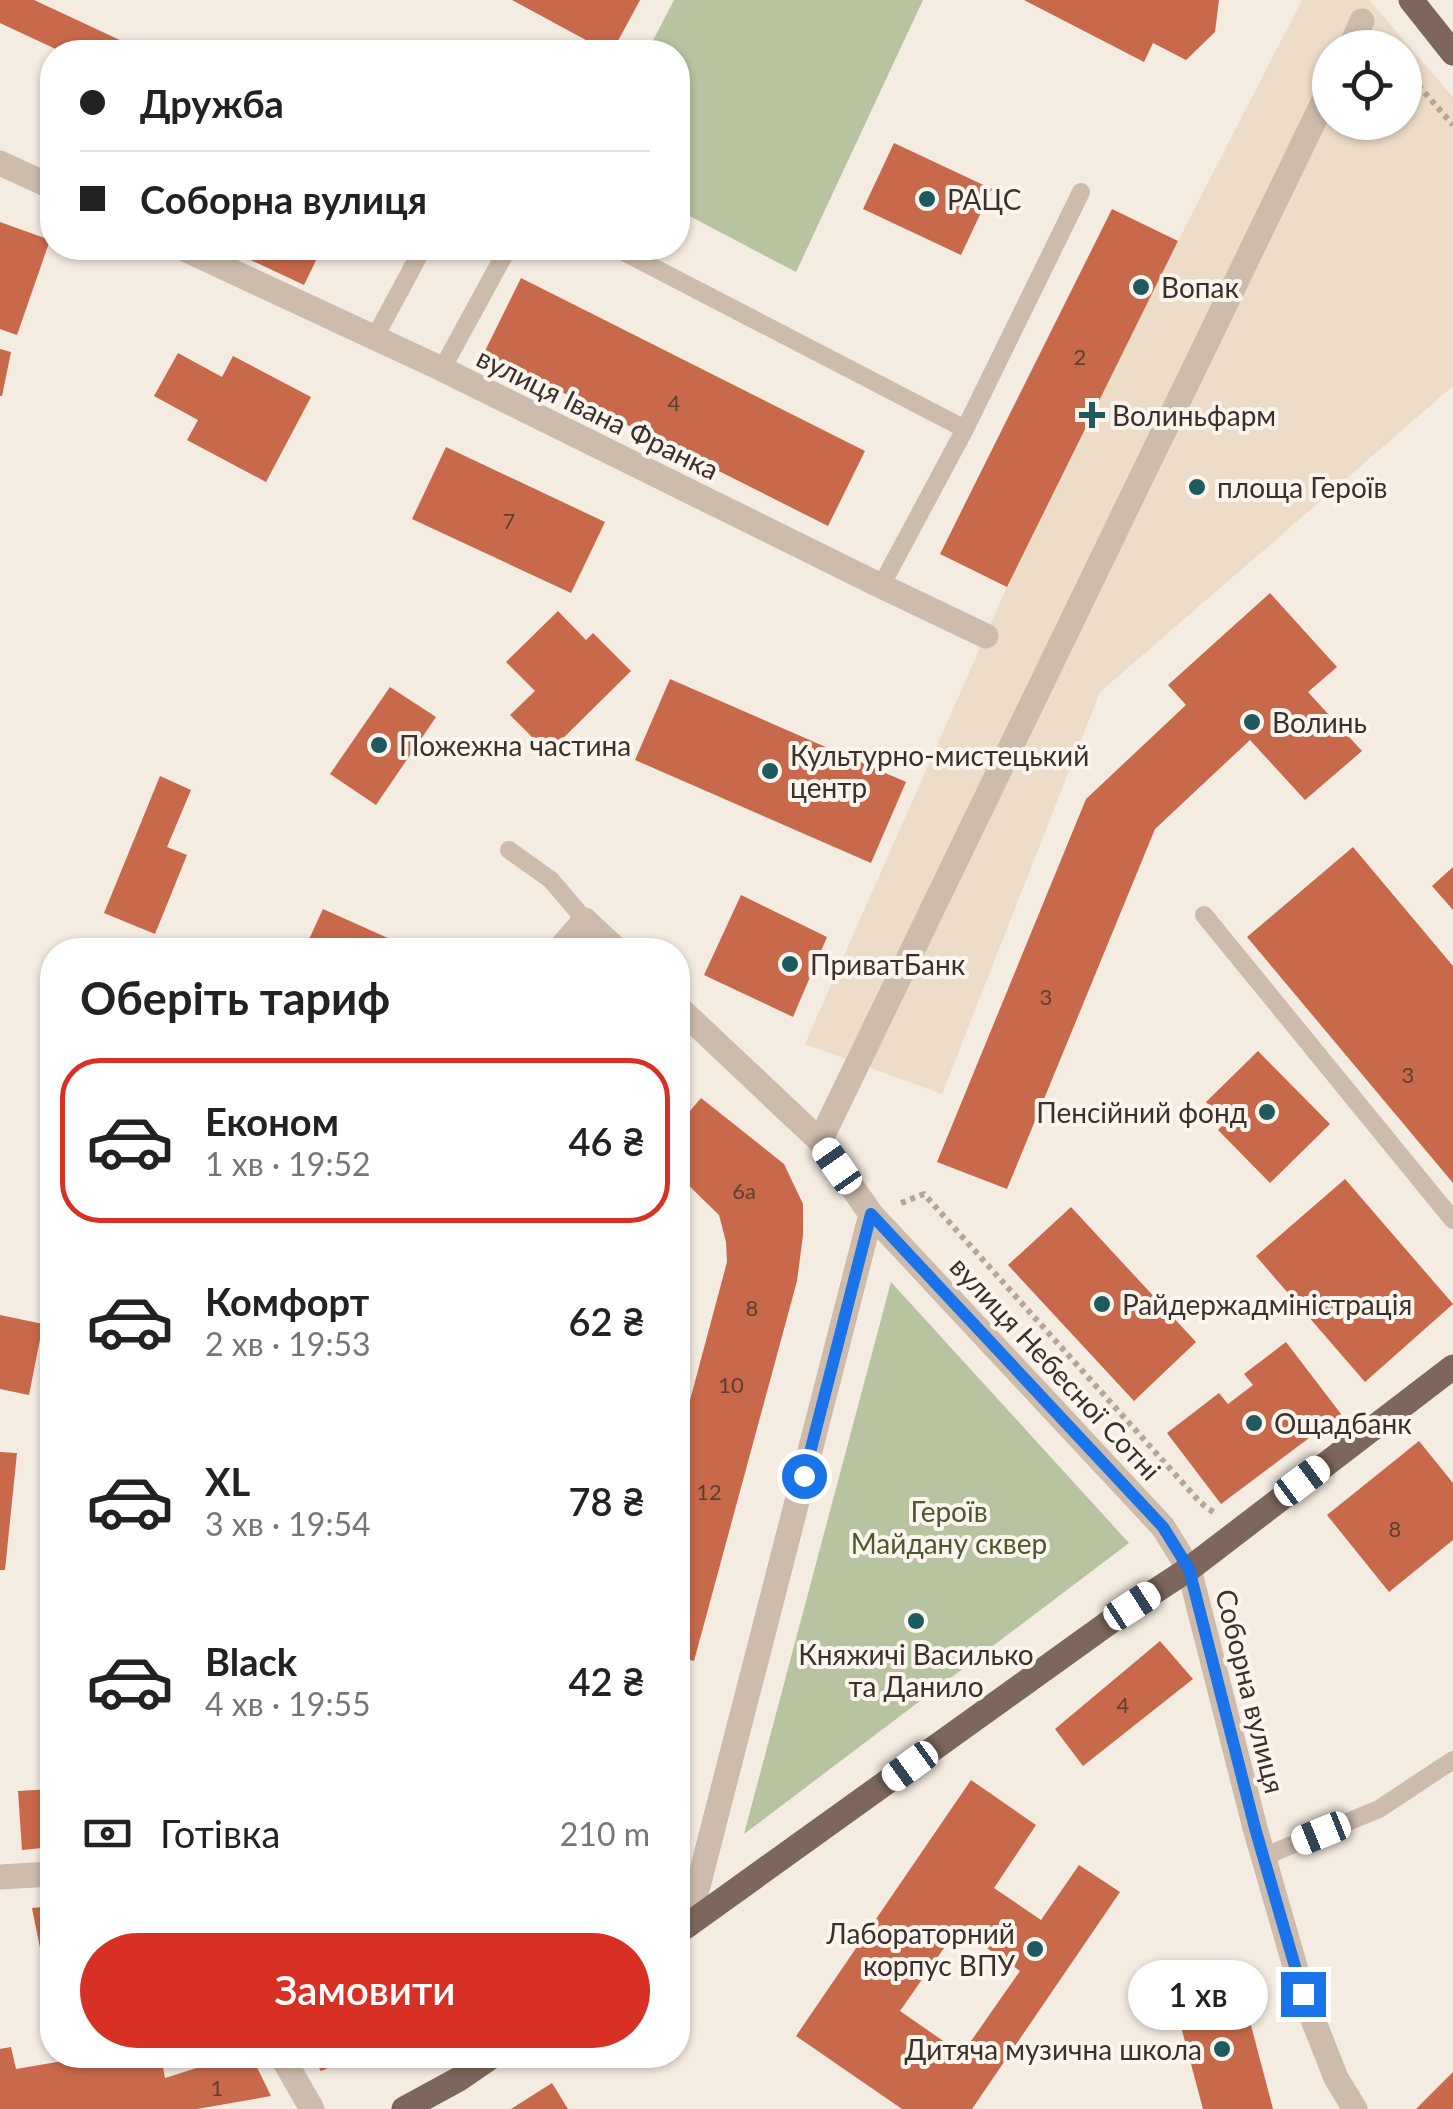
<!DOCTYPE html>
<html lang="uk">
<head>
<meta charset="utf-8">
<style>
  body { margin:0; font-family:Lato,sans-serif; background:#f6f6f6; color:#222; height:100vh; display:flex; flex-direction:column; font-size:38px; white-space:nowrap }
  * { box-sizing:border-box; margin:0 }
  p { font-size:32px; color:#767676 }
  .icon { flex:none; width:55px; height:55px; fill:none; stroke:currentColor; stroke-width:2; stroke-linecap:round; stroke-linejoin:round }
  .map { position:relative; flex:1; overflow:hidden }
  .side { position:absolute; left:40px; top:938px; width:650px; height:1130px; display:flex; flex-direction:column; background:#fff; border-radius:40px; box-shadow:0 2px 8px #0004 }
  .side>* { flex:none }
  .top-card { position:absolute; left:40px; top:40px; width:650px; height:220px; border-radius:40px; box-shadow:0 2px 8px #0004; display:grid; align-content:center; height:220px; padding:0 40px; background:#fff }
  .buttons { position:absolute; left:1312px; top:30px; display:grid; gap:20px }
  .buttons a { display:grid; place-items:center; width:110px; height:110px; border-radius:50%; background:#fff; box-shadow:0 2px 8px #0004; font-size:50px }
  .end { position:absolute; width:45px; height:45px; margin:-22px; border:12px solid #1a73e8; background:#fff; box-shadow:0 0 0 5px #fff }
  .from { border-radius:50% }
  .bubble { position:absolute; height:70px; border-radius:35px; background:#fff; box-shadow:0 2px 8px #0004; font-size:32px; font-weight:600; line-height:70px; text-align:center }
  .car { position:absolute; width:30px; height:60px; margin:-30px -15px; border-radius:12px; box-shadow:0 0 8px 2px #0007; background:linear-gradient(#fff 24%,#345 0 40%,#fff 0 76%,#345 0 86%,#fff 0) }
  .top-card b { display:flex; align-items:center; gap:35px; height:95px; font-size:38px }
  .top-card b+b { border-top:2px solid #e0e0e0 }
  .top-card i { width:25px; height:25px; background:#222 }
  ul { padding:0; list-style:none }
  li { display:flex; align-items:center; gap:30px; height:165px; margin:0 20px 15px; padding:0 20px; border:5px solid transparent; border-radius:40px }
  li div { flex:1 }
  li b { display:block; font-size:38px }
  li em { font-style:normal; font-weight:600 }
  li.active { border-color:#d93025 }
  li>.icon { width:90px; height:90px; stroke-width:1.5 }
  h2 { padding:0 40px; font-size:45px; line-height:120px }
  .pay { display:flex; align-items:center; gap:25px; height:110px; padding:0 40px; font-size:38px }
  .pay p { margin-inline-start:auto }
  .button { display:flex; gap:20px; margin-top:auto; padding:20px 40px }
  .button a { flex:1; height:115px; border-radius:60px; background:#d93025; color:#fff; font-size:40px; font-weight:600; line-height:115px; text-align:center }
  .map>svg:first-child { display:block }
  .green { fill:#b8c4a0 }
  .plaza { fill:#ecdcc8; fill-rule:evenodd }
  .building { fill:#c8694b; fill-rule:evenodd }
  .lines { fill:none; stroke-linecap:round; stroke-linejoin:round }
  .path { stroke:#b9a596; stroke-width:6; stroke-dasharray:5 5; stroke-linecap:butt }
  .lane { stroke:#cdbbac; stroke-width:18 }
  .street { stroke:#cdbbac; stroke-width:25 }
  .primary { stroke:#7d675c; stroke-width:25 }
  .route { stroke:#1a73e8; stroke-width:12 }
  .poi-dot { fill:#1f5a5e; stroke:#fbf5ee; stroke-width:4 }
  .labels { text-anchor:middle; dominant-baseline:central; stroke-width:8; stroke-linejoin:round; paint-order:stroke }
  .number-label { font-size:22px; fill:#5e3e33 }
  .poi-label { font-size:28px; fill:#3b302b; stroke:#fbf5ee; text-anchor:start }
  .street-label { font-size:28px; fill:#3b302b; stroke:#fbf5ee }
  .park-label { font-size:28px; fill:#4a5a2e; stroke:#fbf5ee }
</style>
</head>
<body>
<div class="map">
<svg width="1453" height="2109" viewBox="0 0 1453 2109">
  <rect width="100%" height="100%" fill="#f4ebe1"/>
  <!-- green -->
  <path class="green" d="M674 0H923L796 272 678 210V52H647Z
    M891 1282 1129 1543 744 1834Z"/>
  <!-- plaza -->
  <path class="plaza" d="M1302 0H1369L1453 97V386L1100 692 942 1094 805 1044 1007 587 1178 241ZM1330 48H1405V122H1330Z"/>
  <!-- building -->
  <path class="building" d="M0 0H34L137 48 134 52H62L0 23Z
    M512 0H640L612 52H608Z
    M1024 0H1219L1215 32 1186 60 1153 43 1144 62Z
    M894 143 992 189 961 255 863 209Z
    M1112 209 1178 241 1007 587 940 554Z
    M0 222 50 240 17 335 0 329Z
    M225 248H322L304 285Z
    M521 278 865 451 828 526 484 353Z
    M0 349 11 352 2 396H0Z
    M178 353 222 377 233 356 311 397 266 482 187 440 198 420 154 396Z
    M446 447 605 522 571 593 412 519Z
    M1270 593 1337 667 1308 692 1362 751 1305 800 1250 740 1155 829 1007 1189 937 1162 1086 799 1186 705 1168 685Z
    M558 611 586 640 593 633 631 671 548 753 510 715 535 691 506 662Z
    M670 679 906 782 871 863 635 760Z
    M390 687 436 717 376 805 330 774Z
    M160 776 191 790 167 847 187 855 155 934 104 913Z
    M1353 847 1453 966V1183L1247 937Z
    M1453 867V910L1432 886Z
    M741 895 827 937 793 1017 704 975Z
    M323 909 399 943 396 950H304Z
    M1258 1051 1330 1124 1270 1183 1218 1130 1226 1122 1206 1102Z
    M701 1098 784 1164 803 1204V1235L797 1281 694 1661 678 1657V1445L727 1262 726 1242 719 1215 678 1175V1125Z
    M1345 1179 1453 1304 1365 1382 1256 1256Z
    M1071 1207 1196 1342 1134 1401 1008 1265Z
    M0 1315 43 1324 29 1395 0 1389Z
    M1286 1342 1341 1414 1221 1504 1167 1433 1219 1393 1228 1404 1253 1385 1244 1374Z
    M1419 1441 1453 1483V1540L1389 1592 1327 1515Z
    M0 1452 17 1453 5 1570H0Z
    M1160 1641 1193 1679 1083 1766 1055 1729Z
    M971 1780 1036 1825 994 1888 1041 1920 1079 1865 1120 1892 972 2109H902L796 2036ZM958 1928 1020 1971 962 2054 900 2011Z
    M52 1789V1847L22 1850 18 1791Z
    M52 1906V2003H51L32 1908Z
    M1237 1972 1273 2109H1203L1171 1989Z
    M11 2047 16 2069 63 2061 62 2055H102L104 2066 161 2056 165 2078 200 2067 192 2055H251L271 2096 197 2109H0V2049Z
    M310 2055H357L321 2071Z
    M1453 2072V2109H1416Z
    M552 2083 568 2109H511Z"/>
  <g class="lines">
    <!-- path -->
    <path class="path" d="M1405 70 1453 125
      M901 1203 924 1194 1199 1501 1207 1508 1215 1513"/>
    <!-- lane -->
    <path class="lane" d="M616 248 965 429
      M375 337 423 248
      M442 369 508 248
      M881 586 965 429 1081 192
      M509 850 551 880 585 920
      M1204 915 1453 1220
      M1263 1857 1379 1809 1453 1760"/>
    <!-- street -->
    <path class="street" d="M1350 48 1362 21
      M0 163 52 187
      M182 248 442 369 881 586 986 636
      M559 950 585 920 617 950
      M678 1007 820 1141 871 1214 1163 1527 1189 1569 1255 1828 1303 1994 1336 2078 1355 2109
      M820 1141 1330 88
      M0 1877 52 1874
      M688 1925 871 1214
      M281 2055 312 2109"/>
    <!-- primary -->
    <path class="primary" d="M1411 0 1453 53
      M678 1932 1132 1606 1189 1569 1453 1367
      M404 2109 459 2079 494 2055"/>
  </g>
  <g class="lines">
    <!-- route -->
    <path class="route" d="M804 1476 871 1214 1163 1527 1189 1569 1255 1828 1303 1994"/>
  </g>
  <!-- markers -->
  <g class="poi-dot">
    <circle cx="927" cy="199" r="10"/>
    <circle cx="1141" cy="287" r="10"/>
    <path d="M1087 400h10v10h10v10h-10v10h-10v-10h-10v-10h10z"/>
    <circle cx="1197" cy="487" r="10"/>
    <circle cx="1252" cy="722" r="10"/>
    <circle cx="379" cy="745" r="10"/>
    <circle cx="770" cy="771" r="10"/>
    <circle cx="790" cy="964" r="10"/>
    <circle cx="1267" cy="1112" r="10"/>
    <circle cx="1102" cy="1304" r="10"/>
    <circle cx="1254" cy="1423" r="10"/>
    <circle cx="916" cy="1621" r="10"/>
    <circle cx="1035" cy="1949" r="10"/>
    <circle cx="1222" cy="2049" r="10"/>
  </g>
  <g class="labels">
    <!-- number labels -->
    <g class="number-label">
      <text x="1080" y="356">2</text>
      <text x="674" y="402">4</text>
      <text x="509" y="520">7</text>
      <text x="1046" y="996">3</text>
      <text x="1408" y="1074">3</text>
      <text x="744" y="1190">6а</text>
      <text x="752" y="1307">8</text>
      <text x="731" y="1384">10</text>
      <text x="709" y="1491">12</text>
      <text x="1395" y="1528">8</text>
      <text x="1123" y="1704">4</text>
      <text x="217" y="2087">1</text>
    </g>
    <!-- poi labels -->
    <g class="poi-label">
      <text x="947" y="199">РАЦС</text>
      <text x="1161" y="287">Вопак</text>
      <text x="1112" y="415">Волиньфарм</text>
      <text x="1217" y="487">площа Героїв</text>
      <text x="1272" y="722">Волинь</text>
      <text x="399" y="745">Пожежна частина</text>
      <text x="790" y="755">Культурно-мистецький<tspan x="790" dy="32">центр</tspan></text>
      <text x="810" y="964">ПриватБанк</text>
      <text x="1247" y="1112" text-anchor="end">Пенсійний фонд</text>
      <text x="1122" y="1304">Райдержадміністрація</text>
      <text x="1274" y="1423">Ощадбанк</text>
      <text x="916" y="1654" text-anchor="middle">Княжичі Василько<tspan x="916" dy="32">та Данило</tspan></text>
      <text x="1015" y="1933" text-anchor="end">Лабораторний<tspan x="1015" dy="32">корпус ВПУ</tspan></text>
      <text x="1202" y="2049" text-anchor="end">Дитяча музична школа</text>
    </g>
    <!-- street labels -->
    <g class="street-label">
      <text transform="translate(598 413) rotate(26)">вулиця Івана Франка</text>
      <text transform="translate(1056 1368) rotate(47)">вулиця Небесної Сотні</text>
      <text transform="translate(1251 1691) rotate(76)">Соборна вулиця</text>
    </g>
    <!-- park labels -->
    <g class="park-label">
      <text x="949" y="1511">Героїв<tspan x="949" dy="32">Майдану сквер</tspan></text>
    </g>
  </g>
</svg>
<div class="buttons">
<a><svg class="icon" aria-label="locate" viewBox="0 0 24 24"><circle cx="12" cy="12" r="6"/><path d="M12 2v4M12 18v4M2 12h4M18 12h4"/></svg></a>
</div>
<i class="end from" style="left:804px;top:1476px"></i>
<i class="end" style="left:1303px;top:1994px"></i>
<div class="bubble" style="left:1128px;top:1960px;width:140px">1 хв</div>
<i class="car" style="left:837px;top:1166px;rotate:325deg"></i>
<i class="car" style="left:1302px;top:1481px;rotate:53deg"></i>
<i class="car" style="left:1132px;top:1606px;rotate:57deg"></i>
<i class="car" style="left:910px;top:1766px;rotate:234deg"></i>
<i class="car" style="left:1321px;top:1833px;rotate:248deg"></i>
<div class="top-card">
<b><i class="from"></i>Дружба</b>
<b><i></i>Соборна вулиця</b>
</div>
<section class="side">
<h2>Оберіть тариф</h2>
<ul>
<li class="active"><svg class="icon" aria-label="car" viewBox="0 0 24 24"><path d="M5 17H2v-5l4-1 3-4h7l3 4 3 1v5h-3M9 17h6M6 11h13"/><circle cx="7" cy="17" r="2"/><circle cx="17" cy="17" r="2"/></svg><div><b>Економ</b><p>1 хв · 19:52</p></div><em>46 ₴</em></li>
<li><svg class="icon" aria-label="car" viewBox="0 0 24 24"><path d="M5 17H2v-5l4-1 3-4h7l3 4 3 1v5h-3M9 17h6M6 11h13"/><circle cx="7" cy="17" r="2"/><circle cx="17" cy="17" r="2"/></svg><div><b>Комфорт</b><p>2 хв · 19:53</p></div><em>62 ₴</em></li>
<li><svg class="icon" aria-label="car" viewBox="0 0 24 24"><path d="M5 17H2v-5l4-1 3-4h7l3 4 3 1v5h-3M9 17h6M6 11h13"/><circle cx="7" cy="17" r="2"/><circle cx="17" cy="17" r="2"/></svg><div><b>XL</b><p>3 хв · 19:54</p></div><em>78 ₴</em></li>
<li><svg class="icon" aria-label="car" viewBox="0 0 24 24"><path d="M5 17H2v-5l4-1 3-4h7l3 4 3 1v5h-3M9 17h6M6 11h13"/><circle cx="7" cy="17" r="2"/><circle cx="17" cy="17" r="2"/></svg><div><b>Black</b><p>4 хв · 19:55</p></div><em>42 ₴</em></li>
</ul>
<div class="pay"><svg class="icon" aria-label="cash" viewBox="0 0 24 24"><path d="M3 7h18v10H3z"/><circle cx="12" cy="12" r="2"/></svg>Готівка<p>210 m</p></div>
<div class="button"><a>Замовити</a></div>
</section>
</div>
</body>
</html>
